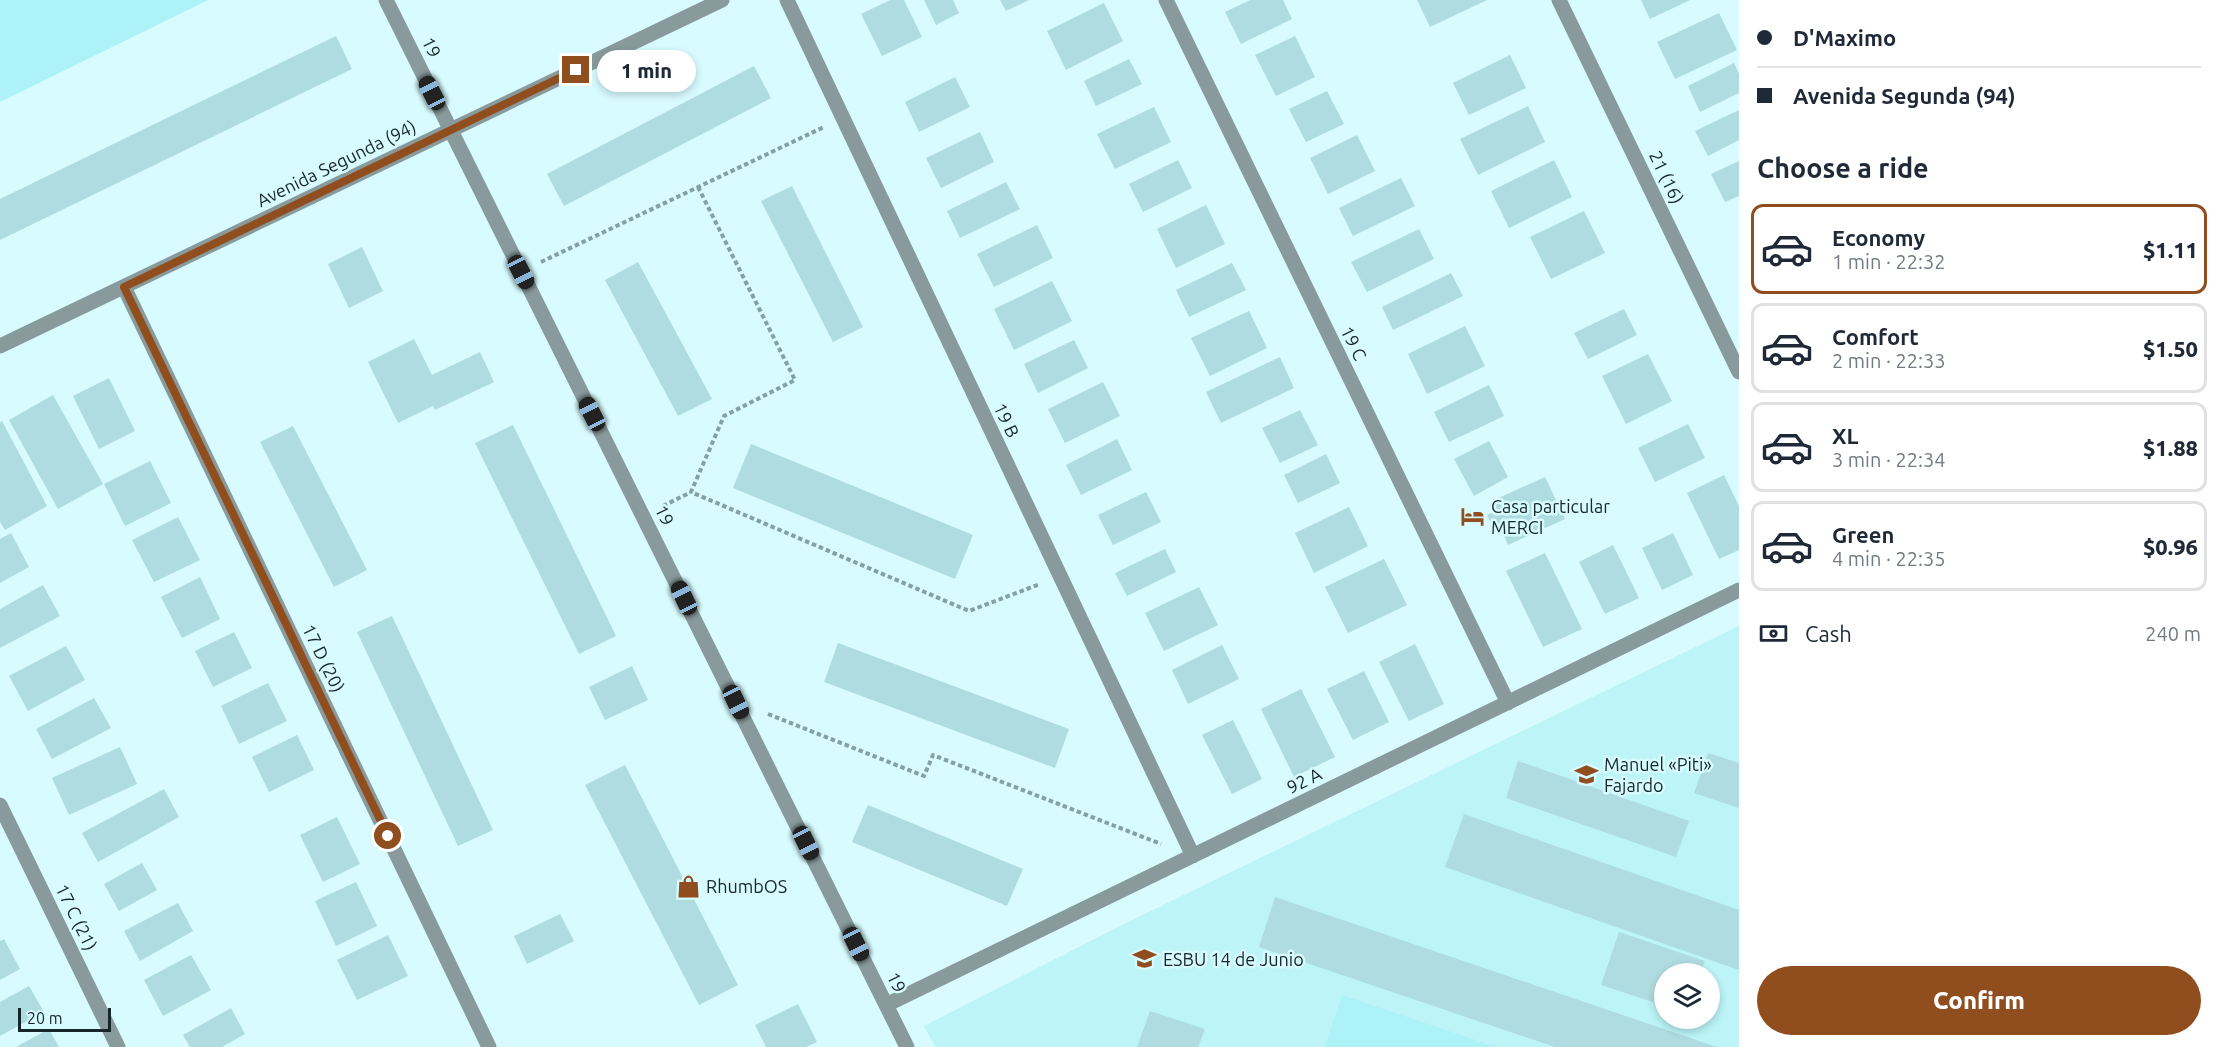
<!DOCTYPE html>
<html lang="en">
<head>
<meta charset="utf-8">
<style>
  body { margin:0; font-family:Ubuntu,sans-serif; background:#f6f6f7; color:#1f2937; height:100vh; display:flex; flex-direction:column; font-size:22px; white-space:nowrap }
  * { box-sizing:border-box; margin:0 }
  p { font-size:20px; color:#747a83 }
  .icon { flex:none; width:33px; height:33px; fill:none; stroke:currentColor; stroke-width:2; stroke-linecap:round; stroke-linejoin:round }
  .map { position:relative; flex:1; overflow:hidden }
  .side { display:flex; flex-direction:column; background:#fff; width:480px }
  .side>* { flex:none }
  .top-card { display:grid; align-content:center; height:132px; padding:0 18px; background:#fff }
  .controls { position:absolute; left:1654px; top:963px; display:grid; gap:12px }
  .controls a { display:grid; place-items:center; width:66px; height:66px; border-radius:50%; background:#fff; box-shadow:0 3px 9px #0003; font-size:30px }
  .scale { position:absolute; left:18px; bottom:15px; width:93px; box-sizing:border-box; padding-left:6px; border:3px solid #162729; border-top:0; font-size:16px; line-height:21px; white-space:nowrap; color:#162729; -webkit-text-stroke:4px #d7fbfe; paint-order:stroke }
  .end { position:absolute; width:27px; height:27px; margin:-14px; border:8px solid #904d1d; background:#fff; box-shadow:0 0 0 3px #fff }
  .from { border-radius:50% }
  .bubble { position:absolute; height:42px; border-radius:21px; background:#fff; box-shadow:0 3px 9px #0003; font-size:20px; font-weight:800; line-height:42px; text-align:center }
  .car { position:absolute; width:18px; height:36px; margin:-18px -9px; border-radius:8px; box-shadow:0 0 4px 2px #0007; background:linear-gradient(#222 24%,#8ab4d8 0 40%,#222 0 76%,#8ab4d8 0 86%,#222 0) }
  .top-card b { display:flex; align-items:center; gap:21px; height:57px; font-size:22px }
  .top-card b+b { border-top:2px solid #e0e1e3 }
  .top-card i { width:15px; height:15px; background:#1f2937 }
  ul { padding:0; list-style:none }
  li { display:flex; align-items:center; gap:18px; height:90px; margin:0 12px 9px; padding:0 6px; border:3px solid #e0e1e3; border-radius:12px }
  li div { flex:1 }
  li b { display:block; font-size:22px }
  li em { font-style:normal; font-weight:800 }
  li.selected { border-color:#904d1d }
  li>.icon { width:54px; height:54px; stroke-width:1.5 }
  h2 { padding:0 18px; font-size:27px; line-height:72px }
  .pay { display:flex; align-items:center; gap:15px; height:66px; padding:0 18px; font-size:22px }
  .pay p { margin-inline-start:auto }
  .cta { display:flex; gap:12px; margin-top:auto; padding:12px 18px }
  .cta a { flex:1; height:69px; border-radius:36px; background:#904d1d; color:#fff; font-size:24px; font-weight:800; line-height:69px; text-align:center }
  main { display:flex; flex:1; min-height:0 }
  .map>svg:first-child { display:block }
  .built { fill:#bcf4f8; fill-rule:evenodd }
  .green { fill:#acf2f7 }
  .building { fill:#afdce0 }
  .lines { fill:none; stroke-linecap:round; stroke-linejoin:round }
  .path { stroke:#84a0a3; stroke-width:4; stroke-dasharray:4.5 3; stroke-linecap:butt }
  .minor { stroke:#889a9b; stroke-width:15 }
  .route { stroke:#904d1d; stroke-width:8 }
  .labels { text-anchor:middle; dominant-baseline:central; stroke-width:5; stroke-linejoin:round; paint-order:stroke }
  .street-label { font-size:18px; fill:#162729; stroke:#d7fbfe }
  .poi-label { font-size:18px; fill:#162729; stroke:#d7fbfe; text-anchor:start }
</style>
</head>
<body>
<main>
<div class="map">
<svg width="1739" height="1047" viewBox="0 0 1739 1047">
  <rect width="100%" height="100%" fill="#d7fbfe"/>
  <!-- built -->
  <path class="built" d="M1739 626V1047H935L924 1026 1126 923ZM1665 974H1710V1018H1665Z"/>
  <!-- green -->
  <path class="green" d="M0 0H208L0 102Z
    M1342 995 1496 1047H1325Z"/>
  <!-- building -->
  <path class="building" d="M890 0H904L922 37 882 56 861 14Z
    M924 0H953L959 13 936 25Z
    M1000 0H1029L1006 11Z
    M1250 0H1283L1292 19 1241 44 1225 12Z
    M1417 0H1487L1430 27Z
    M1641 0H1690L1650 19Z
    M1104 3 1123 41 1066 70 1047 31Z
    M1719 13 1737 50 1675 79 1657 42Z
    M336 36 352 69 0 240V199Z
    M1295 36 1315 77 1276 96 1255 55Z
    M1510 55 1526 88 1469 115 1453 83Z
    M1129 59 1142 84 1096 106 1084 81Z
    M1734 63 1739 74V93L1700 112 1688 86Z
    M754 66 771 98 564 206 547 174Z
    M955 77 970 107 919 132 905 102Z
    M1327 91 1344 124 1306 142 1289 109Z
    M1528 106 1545 142 1478 175 1460 139Z
    M1154 107 1171 142 1115 169 1097 134Z
    M1739 110V140L1708 156 1695 131Z
    M980 132 994 162 941 188 926 158Z
    M1357 135 1375 171 1328 194 1310 158Z
    M1178 160 1192 188 1143 212 1129 184Z
    M1554 160 1572 197 1509 228 1491 191Z
    M1739 161V196L1725 202 1711 174Z
    M1401 178 1415 206 1353 236 1339 208Z
    M1006 182 1020 209 960 238 947 211Z
    M792 186 863 327 833 342 761 201Z
    M1206 205 1225 244 1176 268 1157 229Z
    M1584 211 1605 253 1551 279 1530 237Z
    M1037 225 1053 258 994 287 977 254Z
    M1419 229 1434 259 1367 292 1351 262Z
    M362 247 383 291 349 308 328 264Z
    M638 262 712 399 678 416 605 280Z
    M1232 263 1246 290 1189 317 1176 290Z
    M1451 273 1463 296 1393 330 1382 307Z
    M1052 281 1072 321 1014 350 994 309Z
    M1624 309 1637 335 1588 359 1574 333Z
    M1249 311 1267 348 1210 376 1191 338Z
    M1465 326 1485 366 1427 394 1408 354Z
    M414 339 432 375 480 352 494 382 435 410 433 406 398 423 368 362Z
    M1074 340 1088 368 1038 393 1024 364Z
    M1648 354 1672 401 1626 424 1602 376Z
    M1280 357 1294 388 1221 423 1206 392Z
    M109 378 135 431 99 449 73 396Z
    M1103 382 1120 416 1065 443 1048 409Z
    M1489 385 1504 416 1449 442 1434 412Z
    M53 395 103 484 58 509 9 420Z
    M1300 410 1318 445 1280 463 1262 428Z
    M2 421 47 506 5 530 0 522V422Z
    M1688 424 1705 458 1655 482 1638 448Z
    M513 425 616 636 579 654 475 443Z
    M293 426 367 570 334 587 260 442Z
    M1117 439 1132 470 1081 495 1066 465Z
    M1489 441 1508 477 1474 496 1454 459Z
    M751 444 973 535 955 579 733 488Z
    M1326 454 1340 483 1298 503 1284 475Z
    M150 461 171 503 125 526 104 484Z
    M1724 475 1739 506V550L1719 559 1687 493Z
    M1545 477 1565 519 1508 545 1502 531 1496 534 1487 515 1497 511 1492 501Z
    M1146 492 1161 522 1113 545 1098 515Z
    M1349 507 1368 546 1314 573 1295 533Z
    M178 517 200 560 154 582 132 540Z
    M11 533 29 567 0 583V539Z
    M1673 533 1693 575 1662 590 1642 548Z
    M1613 545 1639 598 1605 614 1579 562Z
    M1165 549 1176 572 1127 596 1115 573Z
    M1545 553 1582 629 1543 647 1506 571Z
    M1384 559 1407 605 1348 633 1325 587Z
    M200 577 220 619 182 638 161 597Z
    M43 585 60 616 0 648V609Z
    M1199 587 1218 625 1164 651 1145 613Z
    M392 616 493 830 458 846 357 632Z
    M234 632 252 668 213 687 195 651Z
    M838 643 1069 729 1055 768 824 682Z
    M1415 644 1444 704 1409 721 1379 662Z
    M1222 645 1239 679 1188 704 1172 670Z
    M66 646 85 680 28 711 9 676Z
    M632 666 648 700 605 720 589 687Z
    M1364 671 1389 722 1353 740 1327 689Z
    M268 683 287 721 239 744 221 706Z
    M1301 689 1335 757 1294 777 1261 709Z
    M94 698 111 728 52 759 36 729Z
    M1233 720 1262 779 1232 794 1202 735Z
    M297 735 314 770 269 792 252 757Z
    M120 747 137 784 69 815 52 778Z
    M1708 753 1739 763V808L1694 793Z
    M1518 761 1689 821 1676 857 1506 798Z
    M625 765 738 985 699 1005 585 785Z
    M164 789 179 817 98 862 82 833Z
    M868 805 1023 869 1007 906 852 842Z
    M1464 814 1739 910V970L1445 867Z
    M337 817 360 864 323 882 300 835Z
    M142 863 157 890 119 911 104 884Z
    M356 882 377 926 336 946 315 901Z
    M1275 897 1717 1047H1555L1259 947Z
    M178 903 193 931 140 961 124 931Z
    M560 914 574 941 527 964 514 936Z
    M1619 932 1705 961 1700 974H1665V1006L1601 985Z
    M388 935 408 976 357 1000 337 960Z
    M4 939 20 969 0 980V941Z
    M191 955 211 990 163 1016 144 980Z
    M29 986 44 1012 0 1036V1002Z
    M798 1004 817 1042 806 1047H766L755 1025Z
    M231 1008 245 1034 222 1047H190L183 1035Z
    M1150 1011 1205 1029 1198 1047H1137Z
    M49 1029 59 1047H16Z"/>
  <g class="lines">
    <!-- path -->
    <path class="path" d="M698 187 795 380 724 416 691 492 969 611 1040 584
      M541 262 824 127
      M663 506 691 492
      M768 714 924 776 933 755 1161 844"/>
    <!-- minor -->
    <path class="minor" d="M386 0 907 1047
      M787 0 1193 856
      M1166 0 1508 703
      M1559 0 1739 372
      M124 287 489 1047
      M0 346 722 0
      M0 805 118 1047
      M886 1005 1739 590"/>
  </g>
  <g class="lines">
    <!-- route -->
    <path class="route" d="M388 836 124 287 576 70"/>
  </g>
  <!-- icons -->
  <defs>
    <symbol id="hotel-bare" viewBox="-9 -9 18 18"><path d="M-6-4.5h1.5V1H6V5H4.5V3h-9V5H-6ZM-4 0a1.8 1.8 0 1 1 3.6 0ZM.5 0V-2.5h3Q6-2.5 6 0Z" fill="#904d1d" stroke="#d7fbfe" stroke-width="2.5" paint-order="stroke"/></symbol>
    <symbol id="school-bare" viewBox="-9 -9 18 18"><path d="M0-5L7-2L0 1L-7-2ZM-4 1L0 2.5L4 1V4Q0 6-4 4Z" fill="#904d1d" stroke="#d7fbfe" stroke-width="2.5" paint-order="stroke"/></symbol>
    <symbol id="shop-bare" viewBox="-9 -9 18 18"><path d="M-5-2.5h2.3a2.7 3.5 0 0 1 5.4 0H5L5.5 6h-11ZM-1.5-2.5h3a1.5 2.3 0 0 0-3 0Z" fill="#904d1d" stroke="#d7fbfe" stroke-width="2.5" paint-order="stroke"/></symbol>
  </defs>
  <g fill-rule="evenodd">
    <use href="#hotel-bare" x="1456" y="500" width="33" height="33"/>
    <use href="#school-bare" x="1570" y="758" width="33" height="33"/>
    <use href="#shop-bare" x="672" y="870" width="33" height="33"/>
    <use href="#school-bare" x="1128" y="942" width="33" height="33"/>
  </g>
  <g class="labels">
    <!-- street labels -->
    <g class="street-label">
      <text transform="translate(432 47) rotate(64)">19</text>
      <text transform="translate(336 163) rotate(-26)">Avenida Segunda (94)</text>
      <text transform="translate(1667 177) rotate(64)">21 (16)</text>
      <text transform="translate(1354 343) rotate(64)">19 C</text>
      <text transform="translate(1007 420) rotate(65)">19 B</text>
      <text transform="translate(665 515) rotate(64)">19</text>
      <text transform="translate(324 658) rotate(64)">17 D (20)</text>
      <text transform="translate(1304 780) rotate(-26)">92 A</text>
      <text transform="translate(77 917) rotate(64)">17 C (21)</text>
      <text transform="translate(897 982) rotate(64)">19</text>
    </g>
    <!-- poi labels -->
    <g class="poi-label">
      <text x="1491" y="506">Casa particular<tspan x="1491" dy="21">MERCI</tspan></text>
      <text x="1604" y="764">Manuel «Piti»<tspan x="1604" dy="21">Fajardo</tspan></text>
      <text x="706" y="886">RhumbOS</text>
      <text x="1163" y="959">ESBU 14 de Junio</text>
    </g>
  </g>
</svg>
<div class="controls">
<a><svg class="icon" aria-label="layers" viewBox="0 0 24 24"><path d="M12 4l9 5-9 5-9-5zM3 14l9 5 9-5"/></svg></a>
</div>
<div class="scale">20 m</div>
<i class="end from" style="left:388px;top:836px"></i>
<i class="end" style="left:576px;top:70px"></i>
<div class="bubble" style="left:597px;top:50px;width:99px">1 min</div>
<i class="car" style="left:432px;top:93px;rotate:333deg"></i>
<i class="car" style="left:521px;top:272px;rotate:153deg"></i>
<i class="car" style="left:592px;top:414px;rotate:333deg"></i>
<i class="car" style="left:684px;top:598px;rotate:334deg"></i>
<i class="car" style="left:736px;top:702px;rotate:154deg"></i>
<i class="car" style="left:806px;top:843px;rotate:154deg"></i>
<i class="car" style="left:856px;top:944px;rotate:154deg"></i>
</div>
<section class="side">
<div class="top-card">
<b><i class="from"></i>D'Maximo</b>
<b><i></i>Avenida Segunda (94)</b>
</div>
<h2>Choose a ride</h2>
<ul>
<li class="selected"><svg class="icon" aria-label="car" viewBox="0 0 24 24"><path d="M5 17H2v-5l4-1 3-4h7l3 4 3 1v5h-3M9 17h6M6 11h13"/><circle cx="7" cy="17" r="2"/><circle cx="17" cy="17" r="2"/></svg><div><b>Economy</b><p>1 min · 22:32</p></div><em>$1.11</em></li>
<li><svg class="icon" aria-label="car" viewBox="0 0 24 24"><path d="M5 17H2v-5l4-1 3-4h7l3 4 3 1v5h-3M9 17h6M6 11h13"/><circle cx="7" cy="17" r="2"/><circle cx="17" cy="17" r="2"/></svg><div><b>Comfort</b><p>2 min · 22:33</p></div><em>$1.50</em></li>
<li><svg class="icon" aria-label="car" viewBox="0 0 24 24"><path d="M5 17H2v-5l4-1 3-4h7l3 4 3 1v5h-3M9 17h6M6 11h13"/><circle cx="7" cy="17" r="2"/><circle cx="17" cy="17" r="2"/></svg><div><b>XL</b><p>3 min · 22:34</p></div><em>$1.88</em></li>
<li><svg class="icon" aria-label="car" viewBox="0 0 24 24"><path d="M5 17H2v-5l4-1 3-4h7l3 4 3 1v5h-3M9 17h6M6 11h13"/><circle cx="7" cy="17" r="2"/><circle cx="17" cy="17" r="2"/></svg><div><b>Green</b><p>4 min · 22:35</p></div><em>$0.96</em></li>
</ul>
<div class="pay"><svg class="icon" aria-label="cash" viewBox="0 0 24 24"><path d="M3 7h18v10H3z"/><circle cx="12" cy="12" r="2"/></svg>Cash<p>240 m</p></div>
<div class="cta"><a>Confirm</a></div>
</section>
</main>
</body>
</html>
